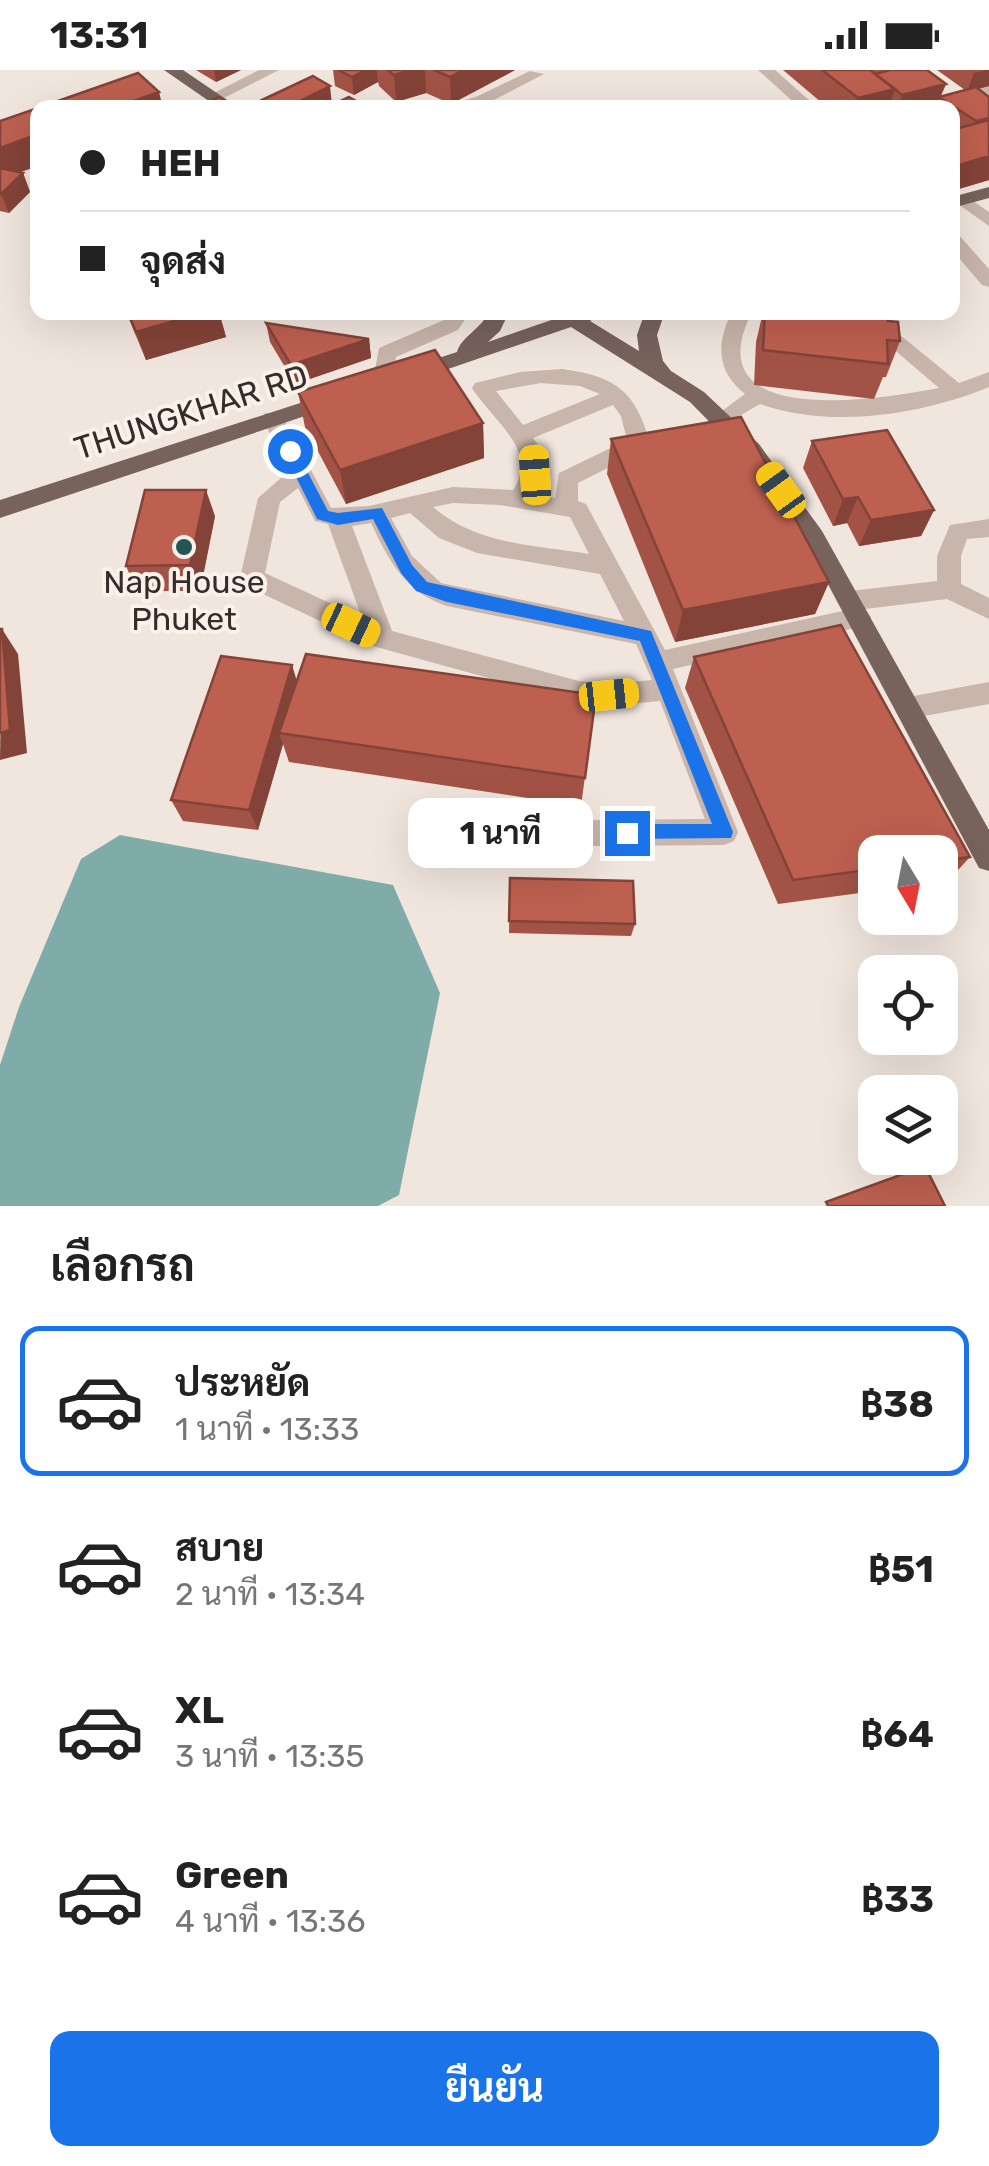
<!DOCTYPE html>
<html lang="th">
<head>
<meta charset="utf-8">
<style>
  body { margin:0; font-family:Rubik,Sarabun,sans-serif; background:#f6f6f6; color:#222; height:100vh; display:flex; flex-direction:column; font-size:38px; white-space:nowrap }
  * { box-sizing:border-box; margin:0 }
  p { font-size:32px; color:#767676 }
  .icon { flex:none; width:55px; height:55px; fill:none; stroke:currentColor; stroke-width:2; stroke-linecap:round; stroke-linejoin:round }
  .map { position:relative; height:1136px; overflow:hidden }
  .sheet { display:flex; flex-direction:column; background:#fff; flex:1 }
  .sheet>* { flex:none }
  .guide { position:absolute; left:30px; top:30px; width:930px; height:220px; border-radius:20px; box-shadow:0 10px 40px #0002; display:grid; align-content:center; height:220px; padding:0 50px; background:#fff }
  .needle { width:65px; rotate:170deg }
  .buttons { position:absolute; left:858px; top:765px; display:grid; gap:20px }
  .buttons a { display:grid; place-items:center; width:100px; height:100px; border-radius:20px; background:#fff; box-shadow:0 10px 40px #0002; font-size:50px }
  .end { position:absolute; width:45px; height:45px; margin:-22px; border:12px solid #1a73e8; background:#fff; box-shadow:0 0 0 5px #fff }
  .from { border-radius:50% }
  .bubble { position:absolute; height:70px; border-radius:20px; background:#fff; box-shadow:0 10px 40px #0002; font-size:32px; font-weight:700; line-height:70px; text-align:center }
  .car { position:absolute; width:30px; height:60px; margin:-30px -15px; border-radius:12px; box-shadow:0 0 8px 2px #0007; background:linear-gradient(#f5c518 24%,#345 0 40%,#f5c518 0 76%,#345 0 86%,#f5c518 0) }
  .guide b { display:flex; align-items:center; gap:35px; height:95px; font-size:38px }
  .guide b+b { border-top:2px solid #e0e0e0 }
  .guide i { width:25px; height:25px; background:#222 }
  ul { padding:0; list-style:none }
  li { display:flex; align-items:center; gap:30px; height:150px; margin:0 20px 15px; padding:0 30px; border:5px solid transparent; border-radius:20px }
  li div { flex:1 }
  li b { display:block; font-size:38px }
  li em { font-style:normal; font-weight:700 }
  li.on { border-color:#1a73e8 }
  li>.icon { width:90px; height:90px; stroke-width:1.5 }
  h2 { padding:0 50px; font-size:45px; line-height:120px }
  .action { display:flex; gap:20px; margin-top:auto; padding:20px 50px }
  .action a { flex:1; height:115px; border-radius:20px; background:#1a73e8; color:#fff; font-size:40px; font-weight:700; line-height:115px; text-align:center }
  .status { display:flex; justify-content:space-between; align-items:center; height:70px; padding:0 50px; background:#fff; direction:ltr }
  .status svg { height:28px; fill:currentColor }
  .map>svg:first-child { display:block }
  .water { fill:#7faca9 }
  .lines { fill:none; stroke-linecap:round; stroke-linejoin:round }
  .minor { fill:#c8b5ab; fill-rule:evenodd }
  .major { fill:#77625c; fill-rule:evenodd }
  .wall { fill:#a35345 }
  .shaded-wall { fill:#844338 }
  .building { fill:#bd6050; stroke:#844338; stroke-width:2.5 }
  .route { fill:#1a73e8 }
  .poi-dot { fill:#225553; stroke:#f9f1ea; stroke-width:4 }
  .labels { text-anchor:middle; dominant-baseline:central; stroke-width:8; stroke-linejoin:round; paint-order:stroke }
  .street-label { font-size:32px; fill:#362c29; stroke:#f9f1ea }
  .poi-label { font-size:32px; fill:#362c29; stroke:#f9f1ea }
</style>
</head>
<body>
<div class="status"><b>13:31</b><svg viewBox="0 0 49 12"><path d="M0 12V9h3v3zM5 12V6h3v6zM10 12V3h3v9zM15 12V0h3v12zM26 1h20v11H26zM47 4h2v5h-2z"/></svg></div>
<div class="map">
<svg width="989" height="1136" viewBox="0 0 989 1136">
  <rect width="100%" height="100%" fill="#f1e6de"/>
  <!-- water -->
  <path class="water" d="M120 765 393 815 440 923 399 1125 378 1136H0V995L19 937 81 789Z"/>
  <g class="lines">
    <!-- minor -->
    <path class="minor" d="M259 0H279L220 30 206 27Z
      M758 0H775L818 38H800Z
      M530 1 544 4 490 32 440 38 478 26Z
      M989 16V26L950 38H923Z
      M384 33H417L425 38H376Z
      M964 125 989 142V156L958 134V126Z
      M952 163 958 164 989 199V217L982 215 952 180Z
      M450 242H470L458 260 396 287 395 298 404 310 401 315H387L375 300 379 278 444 250Z
      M732 242H752C692 361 882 329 939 318L850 242H872L959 313 989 302V317C921 345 831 359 760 334L722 356 711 349 745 324C716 301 716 273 732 242Z
      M562 299C615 306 636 321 650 373L647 378 578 413V431L586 434 665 580 847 540 838 531 841 524 850 521 937 511V486L950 455 989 449V467L967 469 961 486V514L989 528V549L947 529 865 539 871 547 868 554 859 557 673 599 738 762 734 771 724 775 594 776 584 772 580 763 584 754 594 750 705 749 660 631 609 636 579 633 373 576 244 515 240 508 258 428 289 401 262 348 265 343H281L331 438 369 436 453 417 513 420C540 381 493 351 472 318L475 313 520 302ZM541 313 580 316 600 324 523 355 496 321ZM613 335 621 346 627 370 559 403 555 428 534 424C548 402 549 389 533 368ZM298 418 315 451 328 454 362 548 265 503 280 432ZM453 433 500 435 570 447 589 484C534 475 477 475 433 437ZM410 443 439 468 477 483 600 504 624 551 441 513 412 486 391 448ZM371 453C389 491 405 522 447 536L636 574 652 610 609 614 579 611 392 561 352 456Z
      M989 612V634L908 649 899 646 895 638 899 630 908 627Z"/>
    <!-- major -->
    <path class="major" d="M164 0H183L239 38H219Z
      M989 117V128L952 138V127Z
      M489 242H509L500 261 488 272 557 248 552 242H606L590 251 639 281 637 265 645 242H665L657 265 663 291 671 301 704 322 759 374 822 461 989 760V801L979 798 806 473 743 386 690 332 571 257 419 309H405L402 304 405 299 457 282C461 267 482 258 489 242Z
      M331 323 338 325 342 330 338 335 0 448V430Z"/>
  </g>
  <!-- wall -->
  <path class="wall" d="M196 0H241L216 12Z
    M333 0H515L451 34 426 23 396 32 379 16 378 12 354 25 335 16Z
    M783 0H927L946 14 941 26 965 20 937 0H989V16L978 19 989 27V110L952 121V38H936L937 33 919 38H828Z
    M0 51 38 96 20 102 23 103 30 122 9 143 0 141Z
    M126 242H219L226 267 146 290Z
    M309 242H342L341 245Z
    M345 242H415L413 250Z
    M763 242H887L888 251 900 271 886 307H883L874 329 754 315 756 272Z
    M266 253 369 269 371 288 295 314 270 272Z
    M298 322 483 353 484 388 346 434 305 357Z
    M611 369 829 512 815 544 675 572 607 404Z
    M812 371 934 440 921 466 859 476 847 453 833 456 803 398Z
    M215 446 200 521H137L126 496Z
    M694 587 970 787 947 812 940 813V782H875V821L778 834 685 618Z
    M297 610 596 625 581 736 289 692 283 674 258 760 183 751 171 730Z
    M510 808 635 854 631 866 509 863Z"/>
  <!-- shaded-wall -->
  <path class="shaded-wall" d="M214 0H241L216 12Z
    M365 0H377L378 12 354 25 352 7Z
    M411 0H425L426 23 396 32 394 5Z
    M464 0H515L451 34 450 7Z
    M986 0H989V16L967 22 974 3Z
    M946 14 937 33 919 38H898L902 25Z
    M330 16 332 35 327 38H286Z
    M895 19 889 38H855L858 28Z
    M159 22 163 38H114Z
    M38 64V96L0 109V78Z
    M989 86V110L952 121V106L956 96Z
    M23 103 30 122 9 143 1 124Z
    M205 242H219L226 267 146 290 136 262Z
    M369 269 371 288 295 314 291 295Z
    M483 353 484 388 346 434 340 400Z
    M206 420 215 446 200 521 190 495Z
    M858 427 847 453 833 456 843 429Z
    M934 440 921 466 859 476 871 450Z
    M829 512 815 544 675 572 683 540Z
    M2 559 18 584 27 683 0 690Z
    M292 595 299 618 279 663 283 674 258 760 249 740Z"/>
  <!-- building -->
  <path class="building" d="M338 0H365L352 7Z
    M388 0H411L394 5Z
    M434 0H464L450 7Z
    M822 0H870L895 19 858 28Z
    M890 0H927L946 14 902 25 875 4Z
    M138 3 159 22 114 38H38Z
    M313 6 330 16 286 38H275L262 30Z
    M976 17 989 27V48L976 51 939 27Z
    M219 27 238 38H196Z
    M349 27 369 38H326Z
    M38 38V64L0 78V51Z
    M989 50V86L956 96 952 95V60Z
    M0 98 23 103 1 124 0 123Z
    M128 242H205L136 262Z
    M765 242H887L888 251 898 252 900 271 887 270 888 294 763 280Z
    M266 253 369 269 291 295Z
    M435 280 483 353 340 400 298 322Z
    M741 347 829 512 683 540 611 369Z
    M887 360 934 440 871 450 858 427 843 429 812 371Z
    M145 420H206L190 495 126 496Z
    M841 555 970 787 940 791V782H875V799L793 810 694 587Z
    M0 559H2L10 660 0 663Z
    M306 584 596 625 585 708 279 663Z
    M221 586 292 595 249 740 171 730Z
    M510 808 633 811 635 854 509 851Z
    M925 1096 945 1136H828L826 1132Z"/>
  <!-- route -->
  <path class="route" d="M285 378H295L328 441 338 443 382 438 412 495 427 512 651 561 733 762 731 768 621 769V757L627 754H712L640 571 447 532 416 521 401 503 373 449 338 455 317 449 283 381Z"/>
  <!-- markers -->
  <circle class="poi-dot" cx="184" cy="477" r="10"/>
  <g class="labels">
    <!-- street labels -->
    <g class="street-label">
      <text transform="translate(191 342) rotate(-18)">THUNGKHAR RD</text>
    </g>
    <!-- poi labels -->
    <g class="poi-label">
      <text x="184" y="512">Nap House<tspan x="184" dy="37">Phuket</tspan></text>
    </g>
  </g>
</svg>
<div class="buttons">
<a><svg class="needle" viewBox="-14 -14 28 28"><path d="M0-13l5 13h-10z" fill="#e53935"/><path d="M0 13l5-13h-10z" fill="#767676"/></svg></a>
<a><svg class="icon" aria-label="locate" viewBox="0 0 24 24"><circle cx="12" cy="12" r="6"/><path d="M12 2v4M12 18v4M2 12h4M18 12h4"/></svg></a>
<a><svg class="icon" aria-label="layers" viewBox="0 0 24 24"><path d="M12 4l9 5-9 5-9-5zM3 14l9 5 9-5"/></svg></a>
</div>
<i class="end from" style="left:290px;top:381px"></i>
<i class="end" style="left:627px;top:763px"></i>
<div class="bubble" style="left:408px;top:728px;width:185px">1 นาที</div>
<i class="car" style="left:535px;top:405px;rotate:356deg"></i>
<i class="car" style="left:781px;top:420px;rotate:324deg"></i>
<i class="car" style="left:351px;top:555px;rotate:115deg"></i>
<i class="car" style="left:609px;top:625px;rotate:84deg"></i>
<div class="guide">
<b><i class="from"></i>HEH</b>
<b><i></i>จุดส่ง</b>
</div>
</div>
<section class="sheet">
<h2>เลือกรถ</h2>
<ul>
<li class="on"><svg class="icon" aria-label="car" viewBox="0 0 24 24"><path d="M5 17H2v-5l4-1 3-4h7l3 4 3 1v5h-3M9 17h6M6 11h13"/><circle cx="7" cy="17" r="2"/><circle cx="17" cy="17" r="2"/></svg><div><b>ประหยัด</b><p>1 นาที · 13:33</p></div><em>฿38</em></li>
<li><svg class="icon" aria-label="car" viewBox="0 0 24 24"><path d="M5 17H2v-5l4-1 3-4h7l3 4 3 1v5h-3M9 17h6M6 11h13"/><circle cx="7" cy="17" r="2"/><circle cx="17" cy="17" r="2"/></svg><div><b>สบาย</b><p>2 นาที · 13:34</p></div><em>฿51</em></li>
<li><svg class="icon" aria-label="car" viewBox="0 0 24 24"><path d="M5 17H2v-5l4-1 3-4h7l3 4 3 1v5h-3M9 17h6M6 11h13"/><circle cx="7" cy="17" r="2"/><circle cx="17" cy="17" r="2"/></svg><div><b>XL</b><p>3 นาที · 13:35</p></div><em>฿64</em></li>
<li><svg class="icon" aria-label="car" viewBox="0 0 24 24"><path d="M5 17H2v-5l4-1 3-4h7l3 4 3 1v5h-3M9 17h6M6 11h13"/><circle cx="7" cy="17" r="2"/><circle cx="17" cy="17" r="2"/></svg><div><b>Green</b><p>4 นาที · 13:36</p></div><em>฿33</em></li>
</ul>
<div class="action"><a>ยืนยัน</a></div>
</section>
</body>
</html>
